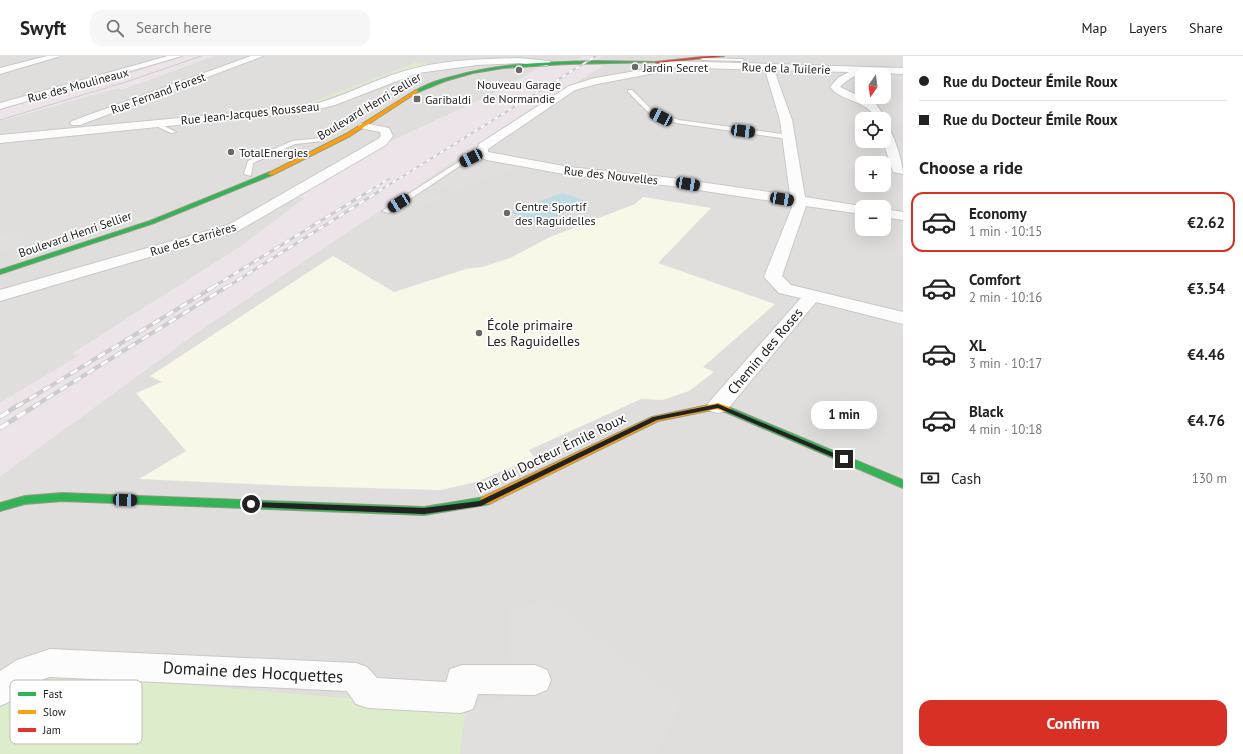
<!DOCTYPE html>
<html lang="en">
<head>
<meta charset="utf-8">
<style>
  body { margin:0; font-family:"PT Sans",sans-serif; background:#f6f6f6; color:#222; height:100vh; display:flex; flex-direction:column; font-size:15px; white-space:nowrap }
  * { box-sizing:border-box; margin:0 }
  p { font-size:13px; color:#767676 }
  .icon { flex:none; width:22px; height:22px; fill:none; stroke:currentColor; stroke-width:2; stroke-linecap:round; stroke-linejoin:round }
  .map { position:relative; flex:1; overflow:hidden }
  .sheet { display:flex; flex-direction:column; background:#fff; width:340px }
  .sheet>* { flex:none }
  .top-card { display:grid; align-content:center; height:88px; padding:0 16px; background:#fff }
  .needle { width:26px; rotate:194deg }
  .buttons { position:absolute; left:855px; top:12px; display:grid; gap:8px }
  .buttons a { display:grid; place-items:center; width:36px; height:36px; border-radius:8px; background:#fff; box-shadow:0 4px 16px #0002; font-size:20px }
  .end { position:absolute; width:18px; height:18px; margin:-9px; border:5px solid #222; background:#fff; box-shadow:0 0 0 2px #fff }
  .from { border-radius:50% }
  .bubble { position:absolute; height:28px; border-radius:12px; background:#fff; box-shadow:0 4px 16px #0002; font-size:13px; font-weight:800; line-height:28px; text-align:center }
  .car { position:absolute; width:12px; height:24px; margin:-12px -6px; border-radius:5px; box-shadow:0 0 3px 1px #0007; background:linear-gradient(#222 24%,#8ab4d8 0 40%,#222 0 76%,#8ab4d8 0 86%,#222 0) }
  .top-card b { display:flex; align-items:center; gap:14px; height:38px; font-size:15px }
  .top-card b+b { border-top:1px solid #e0e0e0 }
  .top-card i { width:10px; height:10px; background:#222 }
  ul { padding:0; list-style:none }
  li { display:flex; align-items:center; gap:12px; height:60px; margin:0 8px 6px; padding:0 8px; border:2px solid transparent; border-radius:12px }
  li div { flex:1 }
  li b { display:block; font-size:15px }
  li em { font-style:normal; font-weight:800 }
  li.current { border-color:#d93025 }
  li>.icon { width:36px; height:36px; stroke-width:1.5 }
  h2 { padding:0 16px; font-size:18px; line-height:48px }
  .pay { display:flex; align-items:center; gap:10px; height:44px; padding:0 16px; font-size:15px }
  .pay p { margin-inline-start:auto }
  .button { display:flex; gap:8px; margin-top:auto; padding:8px 16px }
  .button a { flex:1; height:46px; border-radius:12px; background:#d93025; color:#fff; font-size:16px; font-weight:800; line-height:46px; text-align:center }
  header { display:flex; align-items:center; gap:24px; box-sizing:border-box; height:56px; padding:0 20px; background:#fff; border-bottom:1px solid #e0e0e0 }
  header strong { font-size:19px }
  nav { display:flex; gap:22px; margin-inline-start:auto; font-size:14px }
  .search { width:280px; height:36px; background:#f6f6f6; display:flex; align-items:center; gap:10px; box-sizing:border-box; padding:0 14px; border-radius:12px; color:#767676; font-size:15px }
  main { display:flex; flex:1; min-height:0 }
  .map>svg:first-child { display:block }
  .residential { fill:#dfdedc; fill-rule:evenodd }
  .industrial { fill:#ede4e9 }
  .education { fill:#f8f7e8 }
  .grass { fill:#ddeccb }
  .parking { fill:#e0dfde }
  .water { fill:#bfdbe3 }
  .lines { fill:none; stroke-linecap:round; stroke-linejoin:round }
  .lane-casing { stroke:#c9c8c7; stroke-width:2 }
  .street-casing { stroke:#c9c8c7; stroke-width:2 }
  .fast-casing { stroke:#999a82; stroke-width:2 }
  .slow-casing { stroke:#999a82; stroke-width:2 }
  .jam-casing { stroke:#999a82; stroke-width:2 }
  .lane { fill:#fdfcfc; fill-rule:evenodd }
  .street { fill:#fdfcfc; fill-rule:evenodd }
  .fast { fill:#30b455; fill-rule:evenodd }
  .slow { fill:#ff9f0a; fill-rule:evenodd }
  .jam { fill:#e5322d; fill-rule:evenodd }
  .tram { stroke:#ccc; stroke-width:1 }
  .rail-far3-casing { stroke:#ccc; stroke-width:2 }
  .rail-far2-casing { stroke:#ccc; stroke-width:3 }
  .rail-far1-casing { stroke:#ccc; stroke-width:4 }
  .rail-casing { stroke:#ccc; stroke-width:5 }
  .rail-far3 { stroke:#fff; stroke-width:1.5; stroke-dasharray:4; stroke-linecap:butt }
  .rail-far2 { stroke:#fff; stroke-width:2; stroke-dasharray:6; stroke-linecap:butt }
  .rail-far1 { stroke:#fff; stroke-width:2.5; stroke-dasharray:8; stroke-linecap:butt }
  .rail { stroke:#fff; stroke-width:3.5; stroke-dasharray:10; stroke-linecap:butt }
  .route { fill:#222 }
  .poi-dot { fill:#6a6968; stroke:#fff; stroke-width:1.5 }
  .labels { text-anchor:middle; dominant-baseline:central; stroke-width:3.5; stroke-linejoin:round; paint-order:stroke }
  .far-poi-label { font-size:12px; fill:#222; stroke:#fff; text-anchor:start }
  .far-street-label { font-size:12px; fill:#222; stroke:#fff }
  .poi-label { font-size:14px; fill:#222; stroke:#fff; text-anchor:start }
  .street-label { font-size:14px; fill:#222; stroke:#fff }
  .near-street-label { font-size:17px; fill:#222; stroke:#fff }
  .key { fill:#fff; stroke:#bdbdbd; stroke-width:1 }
  .key-label { font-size:11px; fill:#222 }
</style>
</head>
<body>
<header>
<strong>Swyft</strong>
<div class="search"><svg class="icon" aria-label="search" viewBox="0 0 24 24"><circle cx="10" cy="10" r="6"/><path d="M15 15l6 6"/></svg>Search here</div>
<nav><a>Map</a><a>Layers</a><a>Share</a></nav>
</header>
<main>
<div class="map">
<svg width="903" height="698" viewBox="0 0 903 698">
  <rect width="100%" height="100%" fill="#f0eeeb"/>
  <!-- residential -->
  <path class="residential" d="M0 0H183L142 14 0 53Z
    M214 0H582L569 10H542L505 32 390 86 300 141 304 143 240 191 73 297 82 298 0 347V65L117 32 123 33Z
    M602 0H903V698H0V420L203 272 463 99 602 10 588 9ZM862 19H884V41H862ZM862 63H884V85H862ZM862 107H884V129H862ZM862 151H884V173H862Z"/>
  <!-- industrial -->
  <path class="industrial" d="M183 0H214L123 33 117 32 0 65V53L142 14Z
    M582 0H615H602L589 9H603L463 99 203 272 0 420V347L81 299 72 298 240 191 304 143 299 141 391 86 505 32 542 10H569Z"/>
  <!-- education -->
  <path class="education" d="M643 141 711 152 658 207 775 248 703 311 714 316 689 335 663 344 641 343 529 394 534 402 476 426 441 434 296 430 139 423 186 395 136 337 162 326 150 320 333 200 394 236 466 213 482 211 510 202 550 181 635 148Z"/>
  <!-- grass -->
  <path class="grass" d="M417 6 430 8 387 19 322 45 304 49Z
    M59 618 466 652 460 698H0V652L15 638Z"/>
  <!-- parking -->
  <path class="parking" d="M487 103 515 113 452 135 436 128 474 104Z
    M425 135 444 142 407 155 397 151Z
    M17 175 31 188 0 197V179Z
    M549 544 681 646 658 694 657 698H460L466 652 511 643 509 553Z"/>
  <!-- water -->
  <path class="water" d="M563 137 590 147 537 168 509 156Z"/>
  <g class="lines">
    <defs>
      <path id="lane" d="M700 2 742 3 744 4 742 5 702 4Z
        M628 34H632L652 54 679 64 789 79 792 81 789 83 676 67 648 56 628 36Z
        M152 66H156L176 76 171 77 152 68Z
        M321 82 323 83V85L295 88 253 107 251 120 244 118 248 105 292 85Z
        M479 96 484 97 464 107 389 157 382 155 460 105Z"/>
      <path id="street" d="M47 0H61L0 18V12Z
        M168 0H182L0 53V47Z
        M251 0H263L80 69H72L70 67 72 65Z
        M518 2 550 5 551 7 547 10 518 7 477 9 418 17 335 49 306 56 0 87V79L306 50C339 43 369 26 401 16 438 4 479 3 518 2Z
        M669 5 903 12V18C881 17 856 12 840 31L876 48 886 63 884 66V63H876C867 43 843 47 830 31L838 22 849 16 774 14 792 64 805 141 867 151H862V158L806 150 782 220 791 229 903 256V268L816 246 726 355 718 357 710 355 707 350 710 345 801 242 779 237 764 221 792 151 791 148 672 130 569 119 487 104 477 100 475 97 479 88 569 30 595 22 653 12ZM670 11 765 14 780 64 790 139 672 122 569 111 488 96V93L575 34 597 28 655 17Z
        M364 67 389 72 393 80 386 89 238 175 0 245V234L228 169 378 83 381 80 380 76 360 72 358 70 360 68Z
        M884 69C893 71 903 108 903 118L893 116 892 113 883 85H884Z
        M884 153 903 156V164L884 161Z
        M50 593 356 607 367 611 377 622 446 626 450 613 462 609H535L547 614 551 624 547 634 535 639 478 638 473 653 461 657 368 652 356 648 347 635 50 621C30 626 19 643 0 650V615L17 604Z"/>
      <path id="fast" d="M597 5 659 6 565 8 503 12 473 17 445 25 418 36 415 35C426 28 442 23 455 20 501 7 549 6 597 5Z
        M270 116 273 118 272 119 154 167 0 218V214L150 165Z
        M726 350 903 424V432L723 355 721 353 723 351Z
        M62 437 424 451 485 441 489 442 490 445 489 448 485 449 424 459 62 445 25 448 0 455V447L25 440Z"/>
      <path id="slow" d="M416 34 419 35 350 80 272 119 267 118 346 78Z
        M718 347 729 351 731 353 726 356 717 353 658 365 489 448H481L480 445 481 442 652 361Z"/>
      <path id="jam" d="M711 0H724L657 7 655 6Z"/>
    </defs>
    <!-- lane casing -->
    <use href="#lane" class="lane-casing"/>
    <!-- street casing -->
    <use href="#street" class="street-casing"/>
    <!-- fast casing -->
    <use href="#fast" class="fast-casing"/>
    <!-- slow casing -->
    <use href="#slow" class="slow-casing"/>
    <!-- jam casing -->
    <use href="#jam" class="jam-casing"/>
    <!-- lane -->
    <use href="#lane" class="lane"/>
    <!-- street -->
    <use href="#street" class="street"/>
    <!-- fast -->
    <use href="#fast" class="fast"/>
    <!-- slow -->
    <use href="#slow" class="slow"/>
    <!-- jam -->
    <use href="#jam" class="jam"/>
    <!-- tram -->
    <path class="tram" d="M0 64 129 25 201 0"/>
    <defs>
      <path id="rail-far3" d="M369 135 389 123
        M379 135 596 0"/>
      <path id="rail-far2" d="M213 231 371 134
        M227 231 381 134"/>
      <path id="rail-far1" d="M16 351 215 230
        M33 351 228 230"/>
      <path id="rail" d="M0 361 17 350
        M0 372 35 350"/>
    </defs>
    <!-- rail-far3 casing -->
    <use href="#rail-far3" class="rail-far3-casing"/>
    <!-- rail-far2 casing -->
    <use href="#rail-far2" class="rail-far2-casing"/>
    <!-- rail-far1 casing -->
    <use href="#rail-far1" class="rail-far1-casing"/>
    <!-- rail casing -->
    <use href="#rail" class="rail-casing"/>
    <!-- rail-far3 -->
    <use href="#rail-far3" class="rail-far3"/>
    <!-- rail-far2 -->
    <use href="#rail-far2" class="rail-far2"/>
    <!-- rail-far1 -->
    <use href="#rail-far1" class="rail-far1"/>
    <!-- rail -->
    <use href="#rail" class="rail"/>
  </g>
  <!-- route -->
  <path class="route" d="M718 348 848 403 842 405 718 352 657 364 481 450 424 458 251 451 247 448 251 446 424 452 479 445 653 361Z"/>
  <!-- markers -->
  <g class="poi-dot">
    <circle cx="635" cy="11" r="4"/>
    <circle cx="519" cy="14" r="4"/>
    <rect x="413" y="39" width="8" height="8" rx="2"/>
    <circle cx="231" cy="96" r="4"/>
    <circle cx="507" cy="157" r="4"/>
    <circle cx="479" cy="277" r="4"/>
  </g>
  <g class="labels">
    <!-- far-poi labels -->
    <g class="far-poi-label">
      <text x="643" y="11">Jardin Secret</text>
      <text x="519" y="28" text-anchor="middle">Nouveau Garage<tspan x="519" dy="14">de Normandie</tspan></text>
      <text x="425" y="43">Garibaldi</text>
      <text x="239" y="96">TotalEnergies</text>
      <text x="515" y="150">Centre Sportif<tspan x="515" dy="14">des Raguidelles</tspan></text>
    </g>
    <!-- far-street labels -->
    <g class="far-street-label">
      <text transform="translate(786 12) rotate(2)">Rue de la Tuilerie</text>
      <text transform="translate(78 29) rotate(-15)">Rue des Moulineaux</text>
      <text transform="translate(158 37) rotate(-20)">Rue Fernand Forest</text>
      <text transform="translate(369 50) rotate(-31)">Boulevard Henri Sellier</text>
      <text transform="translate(250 57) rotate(-6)">Rue Jean-Jacques Rousseau</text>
      <text transform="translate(611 119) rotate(6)">Rue des Nouvelles</text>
      <text transform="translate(75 178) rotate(-19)">Boulevard Henri Sellier</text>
      <text transform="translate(193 183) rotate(-17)">Rue des Carrières</text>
    </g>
    <!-- poi labels -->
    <g class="poi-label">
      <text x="487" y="269">École primaire<tspan x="487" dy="16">Les Raguidelles</tspan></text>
    </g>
    <!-- street labels -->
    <g class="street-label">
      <text transform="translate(765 295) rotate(-50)">Chemin des Roses</text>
      <text transform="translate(551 397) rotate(-26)">Rue du Docteur Émile Roux</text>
    </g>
    <!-- near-street labels -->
    <g class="near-street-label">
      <text transform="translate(253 616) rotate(3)">Domaine des Hocquettes</text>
    </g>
  </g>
  <!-- legend -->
  <rect x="10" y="624" width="132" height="64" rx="6" class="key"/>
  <rect x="18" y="636" width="18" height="4" fill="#30b455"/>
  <rect x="18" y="654" width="18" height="4" fill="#ff9f0a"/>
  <rect x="18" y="672" width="18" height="4" fill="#e5322d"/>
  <g class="key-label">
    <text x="43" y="642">Fast</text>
    <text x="43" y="660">Slow</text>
    <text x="43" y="678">Jam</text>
  </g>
</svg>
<div class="buttons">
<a><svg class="needle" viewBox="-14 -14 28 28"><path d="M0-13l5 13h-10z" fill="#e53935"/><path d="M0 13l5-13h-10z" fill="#767676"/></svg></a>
<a><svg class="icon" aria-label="locate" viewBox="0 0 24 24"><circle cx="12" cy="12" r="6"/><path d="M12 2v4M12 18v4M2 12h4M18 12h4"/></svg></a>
<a>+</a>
<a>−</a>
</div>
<i class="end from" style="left:251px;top:448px"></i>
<i class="end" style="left:844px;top:403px"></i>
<div class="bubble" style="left:811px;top:345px;width:66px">1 min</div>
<i class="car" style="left:661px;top:61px;rotate:297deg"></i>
<i class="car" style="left:743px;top:75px;rotate:97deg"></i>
<i class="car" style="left:471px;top:102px;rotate:244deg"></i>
<i class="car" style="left:688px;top:128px;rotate:99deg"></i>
<i class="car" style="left:782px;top:143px;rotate:99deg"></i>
<i class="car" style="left:399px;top:147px;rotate:239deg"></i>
<i class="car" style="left:125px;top:444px;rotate:92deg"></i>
</div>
<section class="sheet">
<div class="top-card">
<b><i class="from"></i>Rue du Docteur Émile Roux</b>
<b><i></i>Rue du Docteur Émile Roux</b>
</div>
<h2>Choose a ride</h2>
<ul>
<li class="current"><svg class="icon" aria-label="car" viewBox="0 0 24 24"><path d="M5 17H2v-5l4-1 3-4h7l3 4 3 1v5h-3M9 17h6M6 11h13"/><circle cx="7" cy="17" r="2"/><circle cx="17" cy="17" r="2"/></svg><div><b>Economy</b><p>1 min · 10:15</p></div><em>€2.62</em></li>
<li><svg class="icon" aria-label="car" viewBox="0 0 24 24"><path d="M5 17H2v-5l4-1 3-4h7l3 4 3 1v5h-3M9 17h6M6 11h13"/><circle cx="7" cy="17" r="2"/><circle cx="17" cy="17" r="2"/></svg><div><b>Comfort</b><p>2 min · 10:16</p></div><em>€3.54</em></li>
<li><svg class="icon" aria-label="car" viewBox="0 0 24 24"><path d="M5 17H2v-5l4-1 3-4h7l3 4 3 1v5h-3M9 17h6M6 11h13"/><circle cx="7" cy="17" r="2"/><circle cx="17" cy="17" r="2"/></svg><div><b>XL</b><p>3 min · 10:17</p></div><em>€4.46</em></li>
<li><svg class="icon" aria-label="car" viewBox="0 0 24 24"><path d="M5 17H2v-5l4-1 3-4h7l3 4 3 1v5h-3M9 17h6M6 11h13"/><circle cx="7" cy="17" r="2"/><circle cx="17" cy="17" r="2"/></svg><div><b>Black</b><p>4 min · 10:18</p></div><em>€4.76</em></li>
</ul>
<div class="pay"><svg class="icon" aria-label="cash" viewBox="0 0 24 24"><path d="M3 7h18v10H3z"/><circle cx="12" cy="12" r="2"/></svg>Cash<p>130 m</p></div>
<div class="button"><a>Confirm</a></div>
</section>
</main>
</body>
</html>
